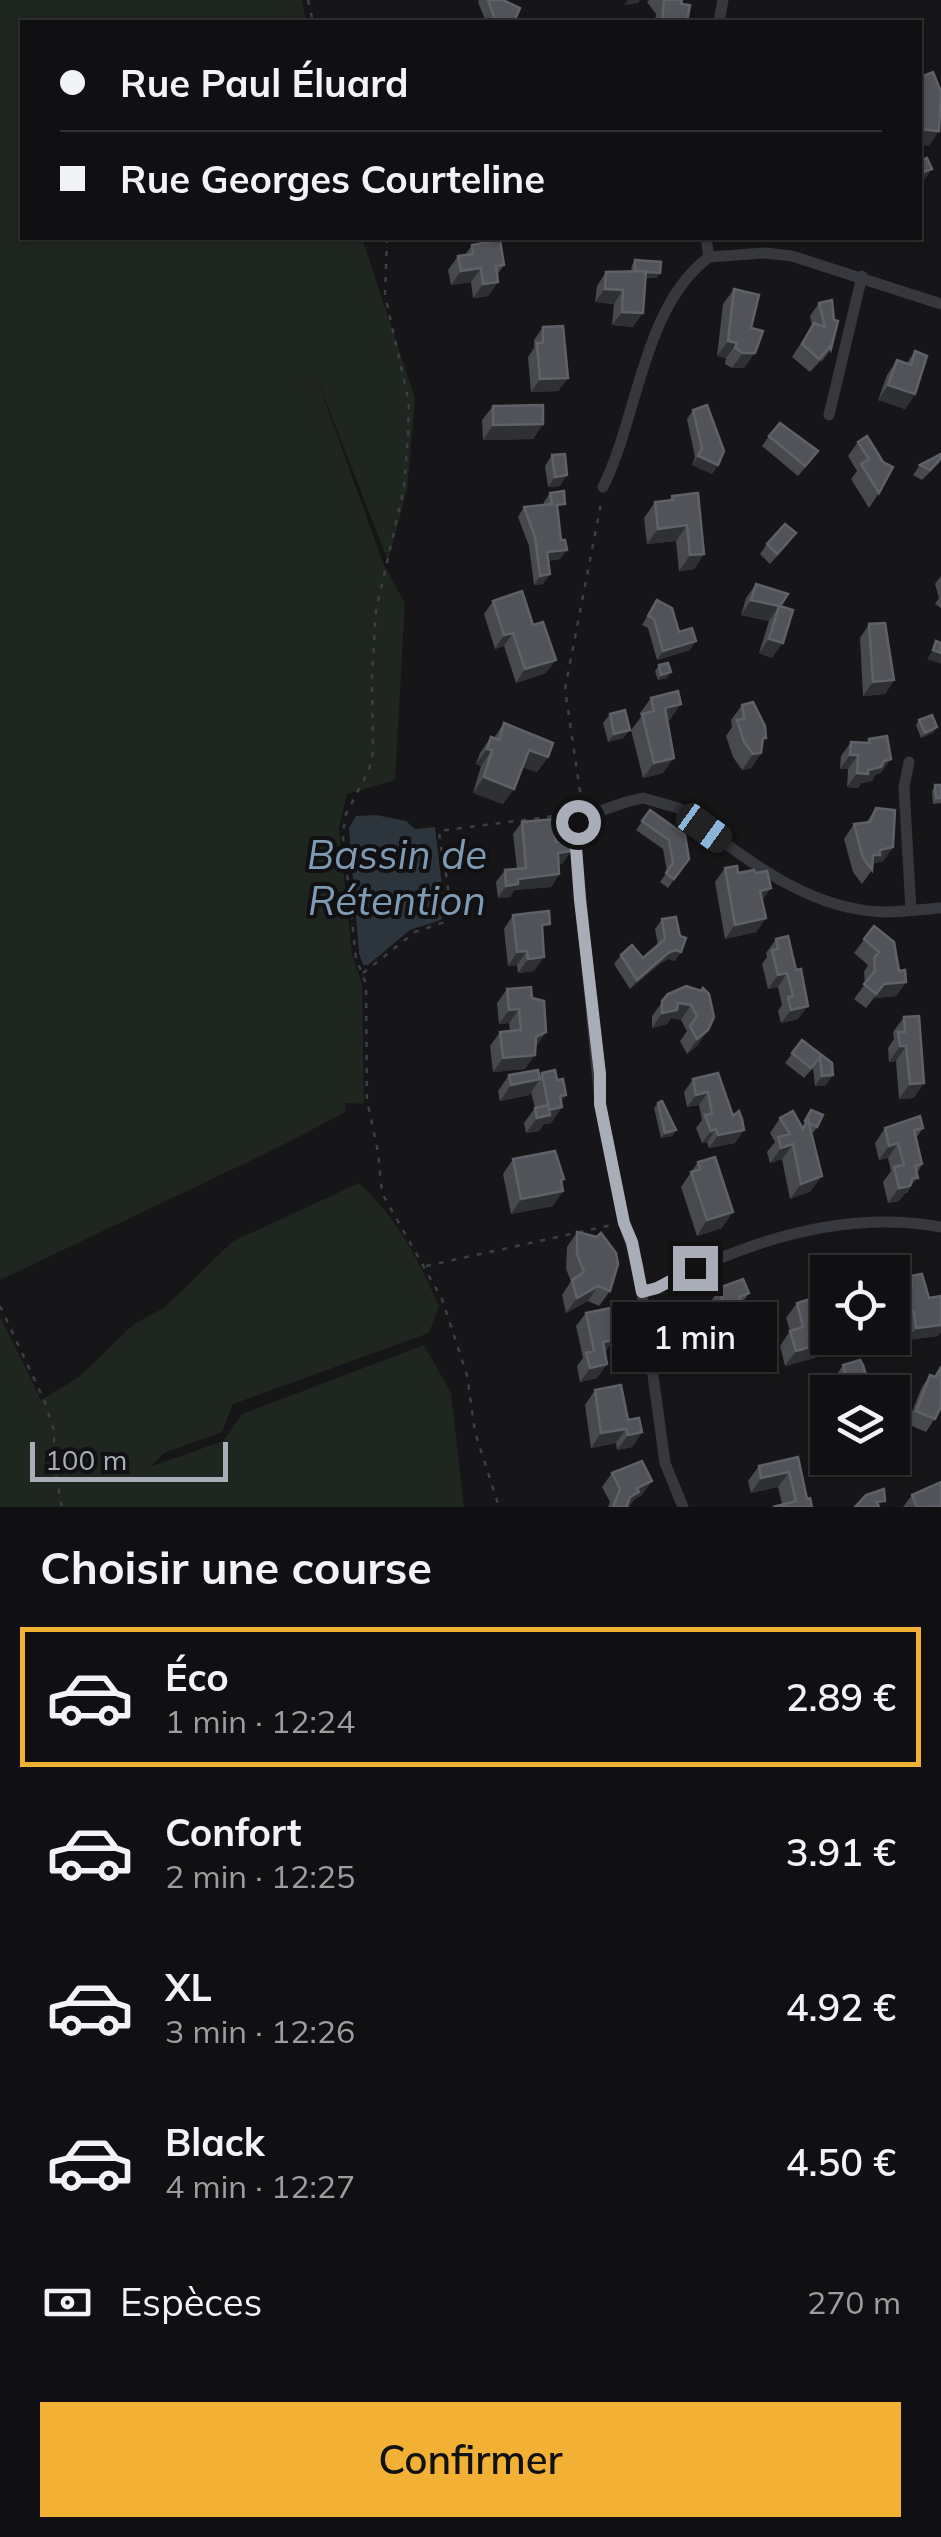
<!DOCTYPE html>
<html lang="fr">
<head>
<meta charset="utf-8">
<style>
  body { margin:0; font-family:Mulish,sans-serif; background:#19191b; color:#f1f3f6; height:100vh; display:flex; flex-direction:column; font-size:38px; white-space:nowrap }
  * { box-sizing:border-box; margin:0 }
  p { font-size:32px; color:#9c9d9f }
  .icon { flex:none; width:55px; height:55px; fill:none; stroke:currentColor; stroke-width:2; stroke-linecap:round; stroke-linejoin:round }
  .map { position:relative; height:1507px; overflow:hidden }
  .details { display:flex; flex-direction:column; background:#101012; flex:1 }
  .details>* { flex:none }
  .guide { position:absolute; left:20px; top:20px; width:902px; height:220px; border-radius:0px; box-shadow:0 2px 8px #0004,0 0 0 2px #303032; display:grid; align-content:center; height:220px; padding:0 40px; background:#101012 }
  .controls { position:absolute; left:810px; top:1255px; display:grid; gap:20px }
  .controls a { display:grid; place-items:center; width:100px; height:100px; border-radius:0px; background:#101012; box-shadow:0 2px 8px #0004,0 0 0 2px #303032; font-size:50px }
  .scale { position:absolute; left:30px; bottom:25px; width:198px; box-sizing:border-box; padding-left:10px; border:5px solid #a8adb8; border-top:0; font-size:28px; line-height:35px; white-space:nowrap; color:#a8adb8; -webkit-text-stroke:8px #111113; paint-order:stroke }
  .end { position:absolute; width:45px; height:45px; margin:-22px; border:12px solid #a8adb8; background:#111; box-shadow:0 0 0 5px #111 }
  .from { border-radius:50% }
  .bubble { position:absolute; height:70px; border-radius:0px; background:#101012; box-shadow:0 2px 8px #0004,0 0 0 2px #303032; font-size:32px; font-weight:600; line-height:70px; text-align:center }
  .car { position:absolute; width:30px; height:60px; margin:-30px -15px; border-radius:12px; box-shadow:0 0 8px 2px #0007; background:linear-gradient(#222 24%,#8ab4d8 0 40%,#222 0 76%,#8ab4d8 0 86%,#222 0) }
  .guide b { display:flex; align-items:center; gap:35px; height:95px; font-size:38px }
  .guide b+b { border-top:2px solid #303032 }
  .guide i { width:25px; height:25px; background:#f1f3f6 }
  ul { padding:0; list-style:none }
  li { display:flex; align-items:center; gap:30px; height:140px; margin:0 20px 15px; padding:0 20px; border:5px solid transparent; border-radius:0px }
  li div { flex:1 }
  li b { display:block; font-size:38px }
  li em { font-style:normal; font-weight:600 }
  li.on { border-color:#f2b134 }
  li>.icon { width:90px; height:90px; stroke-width:1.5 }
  h2 { padding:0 40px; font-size:45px; line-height:120px }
  .pay { display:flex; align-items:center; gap:25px; height:110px; padding:0 40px; font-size:38px }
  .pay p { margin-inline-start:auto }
  .primary-button { display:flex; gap:20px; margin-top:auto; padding:20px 40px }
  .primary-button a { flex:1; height:115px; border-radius:0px; background:#f2b134; color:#111; font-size:40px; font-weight:600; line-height:115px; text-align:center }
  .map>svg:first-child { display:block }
  .green { fill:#1e261f }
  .water { fill:#2c353c }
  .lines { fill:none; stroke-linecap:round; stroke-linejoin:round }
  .path { stroke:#3d3f44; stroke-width:2.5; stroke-dasharray:5 8; stroke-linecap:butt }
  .street { stroke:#37383d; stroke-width:11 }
  .wall { fill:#47494d }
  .shaded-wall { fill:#2f3033 }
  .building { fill:#525359; stroke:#5f6168; stroke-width:2.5 }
  .route { stroke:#a8adb8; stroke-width:12 }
  .labels { text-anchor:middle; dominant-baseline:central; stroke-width:8; stroke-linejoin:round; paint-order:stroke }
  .water-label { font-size:40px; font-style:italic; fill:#7f9bb3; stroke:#111113 }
</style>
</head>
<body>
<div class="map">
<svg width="941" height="1507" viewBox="0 0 941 1507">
  <rect width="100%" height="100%" fill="#161618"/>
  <!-- green -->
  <path class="green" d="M0 0H302L306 22H22V238H362L415 398 407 490 388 561 314 371 384 565 405 603 395 780 347 794 339 828 352 955 362 984 364 1104 346 1103 345 1112 283 1145 0 1280Z
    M359 1183C397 1218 418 1259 439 1306L429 1333 233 1404 222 1432 164 1453 150 1467 223 1441 242 1414 424 1345 451 1393 464 1507H0V1316L41 1400 79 1377 134 1324 164 1308 232 1242Z"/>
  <!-- water -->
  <path class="water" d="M376 815 406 821 415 829 435 827 445 911 441 920 410 930 368 965H363L359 953 349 828 356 816Z"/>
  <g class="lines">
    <!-- path -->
    <path class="path" d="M308 0 313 22
      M387 238 385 295 409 403 408 434 404 488 376 610 372 674 373 751 369 770 345 816 343 837 356 958 366 984 367 1100 378 1152 382 1193 442 1299 467 1375 475 1432 499 1507
      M582 805 565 689 602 498
      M363 973 415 932 445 922C455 895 441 859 439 831L570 814
      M426 1266 612 1225
      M0 1306 44 1400 55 1433 52 1456 62 1507"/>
    <!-- street -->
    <path class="street" d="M719 22 723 0
      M706 238 709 257 765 253 792 256 941 304
      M829 415 862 276
      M603 487C638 417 643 306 709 257
      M909 762 904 787 911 910
      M642 1292C668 1286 689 1271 713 1261 784 1231 864 1213 941 1227
      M683 1507 665 1463 638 1266 624 1223 600 1104 575 834 578 822 583 817 626 802 643 798 678 808C739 853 805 911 886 912 904 912 923 909 941 908"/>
  </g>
  <!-- wall -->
  <path class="wall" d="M479 0H503L514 22H486L478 2Z
    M649 0H682L681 4 687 22H655L656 14 647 2Z
    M472 245 504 265 497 275 498 282 488 296 473 298 471 282 451 285 448 270 458 256 465 255Z
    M635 260 660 273 656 278H645L633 327 612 325 614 304 595 302 597 286 606 272 631 271 632 265Z
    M734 289 751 328 744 368H732L725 364 726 358 717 356 723 304Z
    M819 303 831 349 821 362V360L810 372 792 357 812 326 810 316Z
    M543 327 568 378 558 391 531 392 528 357 534 348V340Z
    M915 351V394L905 409 878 400 887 375 897 360 907 363Z
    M493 406 543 424 533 439 483 440 482 420Z
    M693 410 718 465 712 474 692 465 695 457 687 419Z
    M769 436 811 461 798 476 762 446Z
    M867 436 879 493 869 508 851 479 857 471 848 456 858 442Z
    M552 455 560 486 548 487 545 466Z
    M941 461 922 480 913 475 920 465Z
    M550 493 559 513 560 559 548 561 550 574 543 584 534 585 529 546 518 517 524 507 544 505V502Z
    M672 496 704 554 694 569 679 571 676 541 647 544 644 518 655 502 669 501Z
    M789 543 770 564 760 554 767 544Z
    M941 576V608L935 604 939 598 935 584Z
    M756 584 780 606 772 658 759 653 769 621 741 615 746 598Z
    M657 600 690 650 657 660 648 628 642 625Z
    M493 601 546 673 516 683 504 646 495 649 484 614Z
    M869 624 894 680 885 694 863 696 860 638Z
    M659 665 667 678 658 680 655 671Z
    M651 698 670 720H667L663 773 643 778 631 730 641 717 640 713Z
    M742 705 761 753 751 768 742 770 733 757 726 736 732 727 731 720Z
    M610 714 630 730 623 738 608 742 603 723Z
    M919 720 937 727 933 733 921 738 916 725Z
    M504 723 548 757 537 772 522 767 503 804 473 793 481 766 476 764 480 753 491 737 494 738Z
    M869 739 881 773 876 774 872 781 861 783 858 788 847 787 848 769H840L841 756 851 742 866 743Z
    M935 785H941V803L933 804 932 791Z
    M876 808 893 847 883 861 874 863 872 870 862 884 853 872 844 839 854 824 866 823Z
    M650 810 689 859 668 888 660 882 667 872 663 849 636 830Z
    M522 822 571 851 562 864H559V874L551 887 514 890 510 897 498 898 496 882 505 870 517 869 513 834Z
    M725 868 738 873 766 918 756 932 725 939 715 882Z
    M513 915 543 935 534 971 518 973 517 965 508 966 504 929Z
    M662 919 675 961 668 959 662 962 630 989 614 964 621 955 643 958 658 945 655 929Z
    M874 926 906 982 896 996 874 998 866 1008 854 999 865 984 864 972 868 965 854 953Z
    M788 936 798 1019 781 1023 778 1011 782 1005 778 987 768 989 762 964 767 957 766 953 776 939Z
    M531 987 536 1047 525 1069 493 1072 490 1046 500 1032 510 1031 509 1023 499 1024 497 1003 507 989Z
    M701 991 698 1045 687 1054 680 1041 687 1031 681 1020 671 1018 667 1024 652 1028V1016L668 994Z
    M904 1017 914 1098 899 1099 896 1061 889 1062 888 1048 894 1039 893 1032Z
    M802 1040 832 1063 826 1085 815 1086 813 1068 804 1078 785 1063Z
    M542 1073 557 1080 566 1095 561 1102 562 1107 551 1123 544 1124 539 1131 526 1133 524 1123 535 1108 531 1092 529 1095 500 1101 498 1091 509 1075H540Z
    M718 1073 735 1143 709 1148 707 1142 702 1143 696 1128 702 1120 699 1105 687 1107 684 1092 693 1079Z
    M658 1103 676 1130 672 1136 661 1138 654 1108Z
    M811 1110 817 1127 813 1133 811 1131V1191L790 1199 782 1159 770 1163 767 1152 775 1142 770 1133 780 1118 802 1127Z
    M885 1128H923L916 1138 922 1164 907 1193H905L899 1201 888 1203 883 1182 891 1171 888 1158 879 1160 875 1143Z
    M513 1159 562 1183 553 1206 511 1214 503 1174Z
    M698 1162 722 1228 697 1236 681 1187Z
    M577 1232 610 1291 599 1306 588 1301 566 1313 562 1295 571 1281 566 1269 567 1247Z
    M911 1276 929 1298 941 1296V1332L938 1336 907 1340 905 1325 892 1326V1301H897Z
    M721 1287 749 1293 742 1303 758 1344 723 1360 718 1344 711 1347 702 1321 712 1307 711 1301Z
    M797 1303 829 1354 785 1366 780 1346 790 1331 786 1318Z
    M586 1313 624 1325 605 1352 607 1364 597 1378 580 1382 577 1366 583 1358 576 1326Z
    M843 1365 871 1392H836L833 1380Z
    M941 1365V1409L926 1432 907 1424 922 1387 930 1375 934 1376Z
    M595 1390 642 1432 632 1447 617 1450 616 1443 591 1448 585 1405Z
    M828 1421V1439L827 1440 823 1427Z
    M798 1457 807 1499 812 1507H772L782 1504 778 1487 751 1493 748 1481 759 1466Z
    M612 1473 642 1495 635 1499 628 1507H608L610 1502 602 1487Z
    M912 1495 941 1507H903Z"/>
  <!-- shaded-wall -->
  <path class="shaded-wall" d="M628 0H640L638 3 624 5Z
    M920 129 939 131 929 146 920 145Z
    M932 169 922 183 920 184V173Z
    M481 268 471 282 451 285 461 271Z
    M634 272 660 273 656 278 631 277Z
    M498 282 488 296 473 298 483 284Z
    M605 289 623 290 614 304 595 302Z
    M622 312 643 313 633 327 612 325Z
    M728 341 737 343 726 358 717 356Z
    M743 353H755L744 368H732Z
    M568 378 558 391 531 392 540 379Z
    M888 385 915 394 905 409 878 400Z
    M543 424 533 439 483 440 493 425Z
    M698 456 718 465 712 474 692 465Z
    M567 475 560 486 548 487 555 477Z
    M687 525 676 541 647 544 658 529Z
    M567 550 560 559 541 562 547 552Z
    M704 554 694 569 679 571 690 555Z
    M550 574 543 584 534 585 540 576Z
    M751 600 779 606 769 621 741 615Z
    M513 633 504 646 495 649 504 635Z
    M769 639 783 643 772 658 759 653Z
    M696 641 690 650 657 660 663 651Z
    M933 650 941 653V664L927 659Z
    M556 660 546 673 516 683 525 669Z
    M671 672 667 678 658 680 661 675Z
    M894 680 885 694 863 696 873 682Z
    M681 704 670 720 654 724 665 708Z
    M937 727 933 733 921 738 925 733Z
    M630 730 623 738 608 742 614 734Z
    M487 749 492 750 481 766 476 764Z
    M529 750 548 757 537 772 518 766Z
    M761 753 751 768 742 770 753 754Z
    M850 755H858L848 769H840Z
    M674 758 663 773 643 778 654 763Z
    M891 759 881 773 876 774 872 781 861 783 858 788 847 787 857 773 868 770 884 761Z
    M484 777 514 789 503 804 473 793Z
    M893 847 883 861 874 863 871 868 873 855 880 850Z
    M571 851 562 864 549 865 558 853Z
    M559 874 551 887 514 890 510 897 498 898 506 886 518 879Z
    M771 888 761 902 760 891Z
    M766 918 756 932 725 939 735 925Z
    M675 950 681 952 675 961 668 959 662 962 630 989 637 980 668 953Z
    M527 951 517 965 508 966 517 952Z
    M544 957 534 971 518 973 528 959Z
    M787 973 778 987 768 989 778 975Z
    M906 982 896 996 874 998 866 1008 884 984Z
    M678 1003 691 1005 681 1020 671 1018 667 1024 652 1028 662 1013Z
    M808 1006 798 1019 781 1023 791 1010Z
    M519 1009 509 1023 499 1024 509 1010Z
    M708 1030 698 1045 687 1054 697 1039Z
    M546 1032 536 1047 526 1051 536 1037Z
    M900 1046H906L896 1061 889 1062Z
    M535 1055 525 1069 493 1072 503 1058Z
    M833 1075 826 1085 815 1086 822 1076Z
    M540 1079 529 1095 500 1101 511 1085Z
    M924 1083 914 1098 899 1099 910 1084Z
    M708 1092 699 1105 687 1107 696 1095Z
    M566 1095 557 1108 562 1107 551 1123 544 1124 539 1131 526 1133 537 1118 560 1096Z
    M716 1129 707 1142 702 1143 711 1131Z
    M676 1130 672 1136 661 1138 665 1133Z
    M744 1130 735 1143 709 1148 718 1135Z
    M898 1143 888 1158 879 1160 889 1146Z
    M793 1144 782 1159 770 1163 781 1148Z
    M822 1176 811 1191 790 1199 801 1184Z
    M913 1178H918L899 1201 888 1203 899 1188Z
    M564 1179 555 1193 563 1191 553 1206 511 1214 521 1199Z
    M733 1212 722 1228 697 1236 707 1220Z
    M598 1286 588 1301 566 1313 577 1298Z
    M914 1312 905 1325 892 1326 894 1315Z
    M624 1325 614 1339V1327Z
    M941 1325V1332L938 1336 907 1340 916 1328Z
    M728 1330 718 1344 711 1347 721 1333Z
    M768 1330 758 1344 723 1360 733 1346Z
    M840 1339 829 1354 785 1366 796 1351Z
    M613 1340 604 1353 603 1342Z
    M607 1364 597 1378 580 1382 590 1368Z
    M626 1429 616 1443 591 1448 601 1433Z
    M642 1432 632 1447 617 1450 628 1435Z
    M789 1472 778 1487 751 1493 761 1478Z
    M652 1481 642 1495 635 1499 630 1506 622 1507 637 1488Z"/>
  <!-- building -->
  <path class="building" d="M488 0H503L520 8 514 22H496Z
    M664 0H682L681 4 690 5 687 22H662Z
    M933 72 941 92 939 131 920 129V77Z
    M927 158 932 169 920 173V161Z
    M500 240 504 265 496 266 498 282 483 284 481 268 461 271 458 256 473 254 472 245Z
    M635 260 661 262 660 273 645 272 646 271H635Z
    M646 271 643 313 622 312 623 290 605 289 606 272Z
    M734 289 759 295 751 328 763 331 755 353H743L735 348 737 343 728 341Z
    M832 300 834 320 838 321 831 349 830 346 819 359 802 344 814 323 825 327 819 303Z
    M563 326 568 378 540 379 537 343H543V327Z
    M915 351 927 356 915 394 888 385 897 360 911 365Z
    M543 405V424L493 425V406Z
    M707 405 724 451 718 465 698 456 702 448 693 410Z
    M780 423 818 451 805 466 769 436Z
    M867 436 883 462 893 467 879 493 861 464 869 459 858 442Z
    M565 454 567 475 555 477 552 455Z
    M941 454V458L930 470 920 465Z
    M564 491 565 504 557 505 561 540H565L567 550 547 552 550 574 540 576 535 537 524 507 552 504 550 493Z
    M698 493 704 554 690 555 687 525 658 529 655 502 673 500 672 496Z
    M785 524 796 533 777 554 767 544Z
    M756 584 788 594 780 606 793 610 783 643 769 639 779 606 751 600Z
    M522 591 533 625 543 622 556 660 525 669 513 633 504 635 493 601Z
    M657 600 672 608 679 632 692 628 696 641 663 651 654 619 648 616Z
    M885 623 894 680 873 682 869 624Z
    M936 641 941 643V653L933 650Z
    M668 663 671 672 661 675 659 665Z
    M678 691 681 704 665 708 674 758 654 763 642 714 654 711 651 698Z
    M753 702 765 726 766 738H763L761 753 753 754 744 742 737 720 744 719 742 705Z
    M625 710 630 730 614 734 610 714Z
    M932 715 937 727 925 733 919 720Z
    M504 723 553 743 548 757 529 750 514 789 484 777 492 750 487 749 491 737 499 740Z
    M887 736 891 759 884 761 881 767 868 770V774L857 773 858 755H850L851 742 870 743 869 739Z
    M935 785H941V798H936Z
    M876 808 895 810 893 847 880 850V855H873L872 870 863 858 854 824 870 822Z
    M650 810 685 835 689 859 674 879 666 873 673 863 669 840 642 821Z
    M554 819 556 842 569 840 571 851 558 853 559 874 518 879V884L506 886 505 870 526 868 522 822Z
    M737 866 738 873 754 870 755 873 767 871 771 888 760 891 766 918 735 925 725 868Z
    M549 911 550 924 542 925 544 957 528 959 527 951 517 952 513 915Z
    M676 917 680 936 686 938 681 952 675 950 668 953 637 980 621 955 632 945 643 958 665 939 662 919Z
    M874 926 894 942 899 971 905 970 906 982 884 984 876 994 864 984 875 971 874 958 879 952 864 939Z
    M788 936 796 970 801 969 808 1006 791 1010 788 997 793 996 787 973 778 975 772 950 778 949 776 939Z
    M686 986 701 991 703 988 709 994 714 1017 708 1030 697 1039 690 1026 697 1016 691 1005 678 1003 677 1010 662 1013V1001L668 994Z
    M531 987 532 998 544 1001 546 1032 536 1037 535 1055 503 1058 500 1032 521 1030 519 1009 509 1010 507 989Z
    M919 1016 924 1083 910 1084 906 1046H900L898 1032H905L904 1017Z
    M802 1040 832 1063 833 1075 822 1076 820 1057 811 1068 792 1053Z
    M538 1070 540 1079 511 1085 509 1075Z
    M555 1070 557 1080 563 1079 566 1095 560 1096 562 1107 549 1110 542 1073Z
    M718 1073 733 1116 739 1111 742 1119 744 1130 718 1135 716 1129 711 1131 705 1115 712 1114 708 1092 696 1095 693 1079Z
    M662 1101 676 1130 665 1133 658 1103Z
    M548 1105 550 1115 537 1118 535 1108Z
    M811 1110 823 1115 817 1127 809 1123 808 1120 807 1122 805 1121Z
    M793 1111 803 1129 808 1120 822 1176 801 1184 793 1144 781 1148 778 1137 790 1134 780 1118Z
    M920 1116 923 1128 914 1130 922 1164 915 1166 918 1178H913L910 1186 899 1188 894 1167 904 1165 898 1143 889 1146 885 1128Z
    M555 1151 564 1179 561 1180 563 1191 521 1199 513 1159Z
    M715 1157 733 1212 707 1220 691 1172 700 1169 698 1162Z
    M577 1232 597 1237 601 1233 616 1253 618 1264 610 1291 598 1286 577 1298 572 1280 584 1272 577 1254Z
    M922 1274 929 1298 941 1296V1325L916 1328 914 1312 894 1315 892 1301 906 1299 905 1287 912 1286 911 1276Z
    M743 1279 749 1293 739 1297 749 1324 764 1318 768 1330 733 1346 728 1330 721 1333 712 1307 722 1303 721 1287Z
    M826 1294 828 1299V1338L840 1339 796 1351 790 1331 803 1327 797 1303Z
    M620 1306 624 1325 614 1327 613 1340 603 1342 607 1364 590 1368 586 1353 594 1351 586 1313Z
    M860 1360 863 1365 871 1392H850L843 1365Z
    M941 1367V1407L935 1419 916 1411 930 1375 936 1377Z
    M621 1385 628 1420 639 1418 642 1432 628 1435 626 1429 601 1433 595 1390Z
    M798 1457 807 1499 810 1498 812 1507H773L796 1501 789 1472 761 1478 759 1466Z
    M642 1461 652 1481 637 1488 639 1492 630 1497 627 1505 628 1507H613L620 1489 612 1473Z
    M941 1482V1506L917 1507 912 1495Z
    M884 1489 885 1501 877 1502 879 1507H855L866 1495Z"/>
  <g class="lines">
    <!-- route -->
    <path class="route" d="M578 822 575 834 580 900 600 1074V1104L624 1223 632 1242 642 1292 657 1288 695 1268"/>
  </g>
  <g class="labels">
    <!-- water labels -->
    <g class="water-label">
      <text x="397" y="854">Bassin de<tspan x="397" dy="46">Rétention</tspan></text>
    </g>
  </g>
</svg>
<div class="controls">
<a><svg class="icon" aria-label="locate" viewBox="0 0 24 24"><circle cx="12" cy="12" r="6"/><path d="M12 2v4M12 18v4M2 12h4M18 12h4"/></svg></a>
<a><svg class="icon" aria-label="layers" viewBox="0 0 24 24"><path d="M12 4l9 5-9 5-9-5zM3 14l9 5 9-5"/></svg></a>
</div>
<div class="scale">100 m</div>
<i class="end from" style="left:578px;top:822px"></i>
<i class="end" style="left:695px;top:1268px"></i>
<div class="bubble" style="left:612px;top:1302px;width:165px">1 min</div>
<i class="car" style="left:704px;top:828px;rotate:126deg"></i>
<div class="guide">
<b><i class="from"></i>Rue Paul Éluard</b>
<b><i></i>Rue Georges Courteline</b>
</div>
</div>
<section class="details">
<h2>Choisir une course</h2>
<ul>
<li class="on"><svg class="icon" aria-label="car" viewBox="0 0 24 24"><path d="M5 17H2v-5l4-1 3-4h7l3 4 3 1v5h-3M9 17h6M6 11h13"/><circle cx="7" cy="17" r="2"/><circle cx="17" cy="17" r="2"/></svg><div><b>Éco</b><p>1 min · 12:24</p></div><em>2.89 €</em></li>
<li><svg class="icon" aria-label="car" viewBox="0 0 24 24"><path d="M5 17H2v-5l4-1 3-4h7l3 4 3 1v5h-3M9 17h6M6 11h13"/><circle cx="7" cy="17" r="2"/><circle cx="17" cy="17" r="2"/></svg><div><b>Confort</b><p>2 min · 12:25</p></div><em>3.91 €</em></li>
<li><svg class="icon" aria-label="car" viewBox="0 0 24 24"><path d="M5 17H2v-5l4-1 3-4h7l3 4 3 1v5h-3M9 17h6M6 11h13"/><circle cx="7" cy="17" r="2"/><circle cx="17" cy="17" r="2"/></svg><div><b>XL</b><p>3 min · 12:26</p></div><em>4.92 €</em></li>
<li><svg class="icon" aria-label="car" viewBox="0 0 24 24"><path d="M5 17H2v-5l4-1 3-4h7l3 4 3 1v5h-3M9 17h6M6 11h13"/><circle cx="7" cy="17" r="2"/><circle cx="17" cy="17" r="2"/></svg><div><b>Black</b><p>4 min · 12:27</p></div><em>4.50 €</em></li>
</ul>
<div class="pay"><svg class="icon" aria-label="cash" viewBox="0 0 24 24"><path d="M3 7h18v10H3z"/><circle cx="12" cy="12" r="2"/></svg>Espèces<p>270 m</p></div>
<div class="primary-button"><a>Confirmer</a></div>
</section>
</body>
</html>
